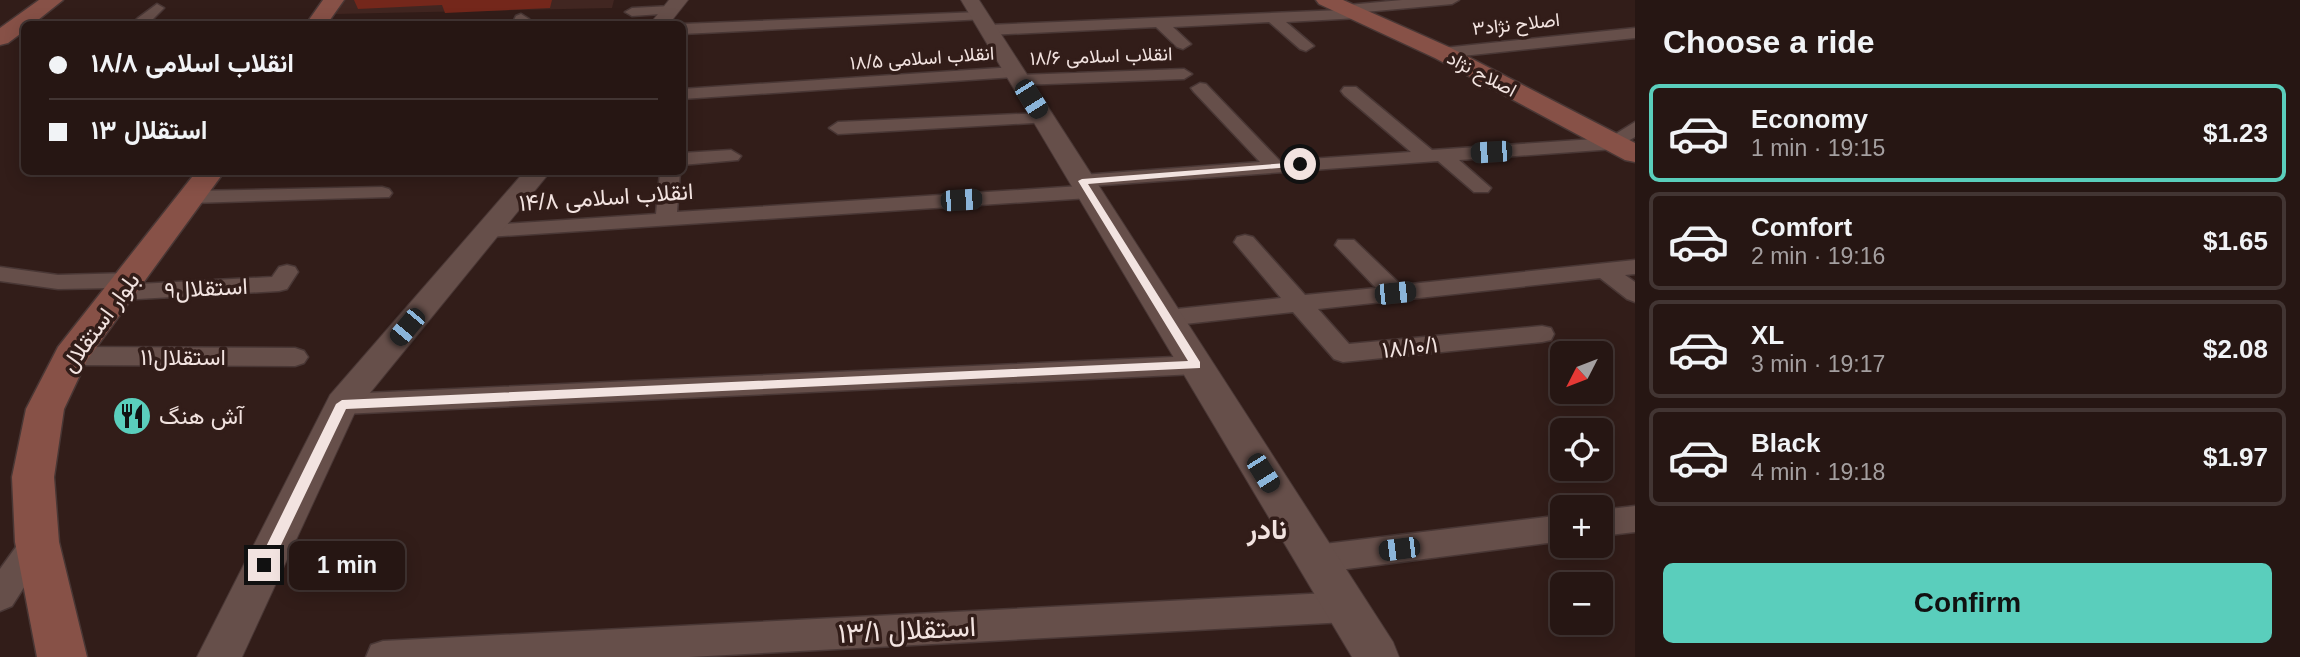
<!DOCTYPE html>
<html lang="en">
<head>
<meta charset="utf-8">
<style>
  body { margin:0; font-family:Helvetica,Vazirmatn,sans-serif; background:#2e1f1c; color:#f1f3f6; height:100vh; display:flex; flex-direction:column; font-size:26px; white-space:nowrap }
  * { box-sizing:border-box; margin:0 }
  p { font-size:23px; color:#a49fa0 }
  .icon { flex:none; width:38px; height:38px; fill:none; stroke:currentColor; stroke-width:2; stroke-linecap:round; stroke-linejoin:round }
  .map { position:relative; flex:1; overflow:hidden }
  .panel { display:flex; flex-direction:column; background:#261613; width:665px }
  .panel>* { flex:none }
  .top-card { position:absolute; left:21px; top:21px; width:665px; height:154px; border-radius:10px; box-shadow:0 4px 18px #0003,0 0 0 2px #423533; display:grid; align-content:center; height:154px; padding:0 28px; background:#261613 }
  .needle { width:46px; rotate:228deg }
  .tools { position:absolute; left:1550px; top:341px; display:grid; gap:14px }
  .tools a { display:grid; place-items:center; width:63px; height:63px; border-radius:10px; background:#261613; box-shadow:0 4px 18px #0003,0 0 0 2px #423533; font-size:35px }
  .end { position:absolute; width:32px; height:32px; margin:-16px; border:9px solid #f2e3e0; background:#111; box-shadow:0 0 0 4px #111 }
  .from { border-radius:50% }
  .bubble { position:absolute; height:49px; border-radius:10px; background:#261613; box-shadow:0 4px 18px #0003,0 0 0 2px #423533; font-size:23px; font-weight:800; line-height:49px; text-align:center }
  .car { position:absolute; width:21px; height:42px; margin:-21px -10px; border-radius:9px; box-shadow:0 0 5px 2px #0007; background:linear-gradient(#222 24%,#8ab4d8 0 40%,#222 0 76%,#8ab4d8 0 86%,#222 0) }
  .top-card b { display:flex; align-items:center; gap:24px; height:66px; font-size:26px }
  .top-card b+b { border-top:2px solid #423533 }
  .top-card i { width:18px; height:18px; background:#f1f3f6 }
  ul { padding:0; list-style:none }
  li { display:flex; align-items:center; gap:21px; height:98px; margin:0 14px 10px; padding:0 14px; border:4px solid #423533; border-radius:10px }
  li div { flex:1 }
  li b { display:block; font-size:26px }
  li em { font-style:normal; font-weight:800 }
  li.on { border-color:#5acebc }
  li>.icon { width:63px; height:63px; stroke-width:1.5 }
  h2 { padding:0 28px; font-size:32px; line-height:84px }
  .cta { display:flex; gap:14px; margin-top:auto; padding:14px 28px }
  .cta a { flex:1; height:80px; border-radius:10px; background:#5acebc; color:#111; font-size:28px; font-weight:800; line-height:80px; text-align:center }
  main { display:flex; flex:1; min-height:0 }
  .map>svg:first-child { display:block }
  .built { fill:#412621 }
  .lines { fill:none; stroke-linecap:round; stroke-linejoin:round }
  .minor-casing { stroke:#493735; stroke-width:3 }
  .tertiary-casing { stroke:#493735; stroke-width:2 }
  .secondary-casing { stroke:#493735; stroke-width:3 }
  .minor { fill:#664f4a; fill-rule:evenodd }
  .tertiary { fill:#664f4a; fill-rule:evenodd }
  .secondary { fill:#875147; fill-rule:evenodd }
  .wall { fill:#74271b }
  .route { fill:#f2e3e0 }
  .labels { text-anchor:middle; dominant-baseline:central; stroke-width:7; stroke-linejoin:round; paint-order:stroke }
  .far-street-label { font-size:19px; fill:#f2e3e0; stroke:#321d19 }
  .street-label { font-size:23px; fill:#f2e3e0; stroke:#321d19 }
  .poi-label { font-size:23px; fill:#f2e3e0; stroke:#321d19; text-anchor:start }
  .near-neighbourhood-label { font-size:28px; font-weight:bold; fill:#f2e3e0; stroke:#321d19 }
  .near-street-label { font-size:28px; fill:#f2e3e0; stroke:#321d19 }
</style>
</head>
<body>
<main>
<div class="map">
<svg width="1635" height="657" viewBox="0 0 1635 657">
  <rect width="100%" height="100%" fill="#321d19"/>
  <!-- built -->
  <path class="built" d="M345 0H614L612 8 335 14Z"/>
  <g class="lines">
    <defs>
      <path id="minor" d="M1402 0H1459L1452 4 1365 12 1364 17 1359 18 1286 22 1314 46 1306 51 1300 49 1269 22 1173 27 1191 44 1183 49 1177 47 1156 27 988 35 980 30 988 25 1342 10 1343 6 1348 5Z
        M157 4 164 8 148 24H138L135 21 138 18Z
        M671 6 676 7 678 10 676 13 632 16 625 12 632 8Z
        M980 12 987 16 985 19 682 34V24Z
        M521 14 529 19 526 24H512L516 16Z
        M1635 28V38L1443 58 1435 53 1443 48Z
        M1014 67 1020 68 1022 72 1020 75 1184 69 1192 74 1184 79 1020 85 1014 84 1012 80 1014 77 682 99V89Z
        M1200 83 1206 84 1280 161 1411 152 1344 95 1341 91 1344 87H1356L1432 150 1609 138 1635 122V137L1614 149 1459 160 1491 188 1488 192H1474L1438 161 1091 186 1099 192 1096 196 1089 198 487 237 479 236 476 231 479 226 487 225 656 214 660 172H680L677 212 1080 186 1072 181 1075 177 1082 175 1260 162 1194 92 1191 88Z
        M1043 113 1049 114 1052 118 1049 122 838 134 829 128 838 122Z
        M731 150 741 156 738 160 682 165V153Z
        M382 187 389 189 392 193 389 197 192 203 185 201 182 197 185 193 192 191Z
        M1245 235 1253 237 1305 295 1376 288 1335 245 1338 240H1354L1401 285 1635 260V274L1625 275 1635 282V302L1627 299 1600 278 1318 309 1349 344 1542 326 1551 328 1554 334 1551 340 1542 342 1343 362 1334 359 1293 312 1167 326 1158 324 1155 318 1158 312 1167 310 1281 298 1234 242 1237 237Z
        M287 265 295 267 298 272 287 289 279 291 120 300 112 298 108 293 112 288 58 289 0 281V267L58 275 130 273 138 275 142 280 139 284 272 277 279 267Z
        M71 347 295 348 304 351 308 357 304 363 295 366 71 365 62 362 58 356 62 350Z
        M1196 356 1205 359 1209 365 1205 371 1196 374 342 414 333 411 329 404 333 397 342 394Z
        M1635 506V532L1601 536V510Z
        M1563 515V541L1316 573 1305 569 1300 559 1305 549 1316 545Z
        M37 529 48 533 53 542 12 606 0 611V569L26 533Z
        M1347 592 1359 596 1364 607 1359 618 1347 622 689 657H366L371 645 383 641Z"/>
      <path id="tertiary" d="M669 0H688L669 24H650Z
        M961 0H979L1393 642 1399 657H1352Z
        M524 172H550L356 410 242 657H197L330 395Z"/>
      <path id="secondary" d="M39 0H63L33 24H24V31L8 43 0 45V28Z
        M323 0H344L327 24H306Z
        M1316 0H1343L1451 48 1635 143V162L1625 160 1435 58 1319 4Z
        M196 172H224L87 360 64 409 54 477 59 542 87 657H37L15 542 12 477 26 409 58 347Z"/>
    </defs>
    <!-- minor casing -->
    <use href="#minor" class="minor-casing"/>
    <!-- tertiary casing -->
    <use href="#tertiary" class="tertiary-casing"/>
    <!-- secondary casing -->
    <use href="#secondary" class="secondary-casing"/>
    <!-- minor -->
    <use href="#minor" class="minor"/>
    <!-- tertiary -->
    <use href="#tertiary" class="tertiary"/>
    <!-- secondary -->
    <use href="#secondary" class="secondary"/>
  </g>
  <!-- wall -->
  <path class="wall" d="M354 0H552L550 8 445 13 442 5 358 9Z"/>
  <!-- route -->
  <path class="route" d="M1300 162 1304 164 1303 166 1088 184 1200 362V368L346 409 269 570H259L257 565 336 404 342 400 1188 361 1078 181 1082 179Z"/>
  <!-- icons -->
  <defs>
    <symbol id="restaurant-disc" viewBox="-11 -11 22 22"><circle r="9.5" fill="#5acebc" stroke="#321d19"/><path d="M-5-6h1v4h1v-4h1v4h1v-4h1v5L-1.5 .5V6h-2V.5L-5-1ZM5-6V6H3V1.5H1.5Q1.5-4 5-6Z" fill="#111"/></symbol>
  </defs>
  <g fill-rule="evenodd">
    <use href="#restaurant-disc" x="110" y="394" width="44" height="44"/>
  </g>
  <g class="labels">
    <!-- far-street labels -->
    <g class="far-street-label">
      <text transform="translate(1516 24) rotate(-6)">اصلاح نژاد۳</text>
      <text transform="translate(1101 56) rotate(-2)">۱۸/۶ انقلاب اسلامی</text>
      <text transform="translate(922 58) rotate(-4)">۱۸/۵ انقلاب اسلامی</text>
      <text transform="translate(1482 74) rotate(28)">اصلاح نژاد</text>
    </g>
    <!-- street labels -->
    <g class="street-label">
      <text transform="translate(606 197) rotate(-4)">۱۴/۸ انقلاب اسلامی</text>
      <text transform="translate(206 288) rotate(-3)">استقلال۹</text>
      <text transform="translate(100 322) rotate(-54)">بلوار استقلال</text>
      <text transform="translate(1410 347) rotate(-6)">۱۸/۱۰/۱</text>
      <text x="183" y="357">استقلال۱۱</text>
    </g>
    <!-- poi labels -->
    <g class="poi-label">
      <text x="159" y="416">آش هنگ</text>
    </g>
    <!-- near-neighbourhood labels -->
    <g class="near-neighbourhood-label">
      <text x="1267" y="529">نادر</text>
    </g>
    <!-- near-street labels -->
    <g class="near-street-label">
      <text transform="translate(907 630) rotate(-3)">۱۳/۱ استقلال</text>
    </g>
  </g>
</svg>
<div class="tools">
<a><svg class="needle" viewBox="-14 -14 28 28"><path d="M0-13l5 13h-10z" fill="#e53935"/><path d="M0 13l5-13h-10z" fill="#a49fa0"/></svg></a>
<a><svg class="icon" aria-label="locate" viewBox="0 0 24 24"><circle cx="12" cy="12" r="6"/><path d="M12 2v4M12 18v4M2 12h4M18 12h4"/></svg></a>
<a>+</a>
<a>−</a>
</div>
<i class="end from" style="left:1300px;top:164px"></i>
<i class="end" style="left:264px;top:565px"></i>
<div class="bubble" style="left:289px;top:541px;width:116px">1 min</div>
<i class="car" style="left:1031px;top:99px;rotate:148deg"></i>
<i class="car" style="left:1491px;top:152px;rotate:266deg"></i>
<i class="car" style="left:961px;top:200px;rotate:86deg"></i>
<i class="car" style="left:1395px;top:293px;rotate:84deg"></i>
<i class="car" style="left:407px;top:327px;rotate:220deg"></i>
<i class="car" style="left:1263px;top:473px;rotate:148deg"></i>
<i class="car" style="left:1399px;top:549px;rotate:263deg"></i>
<div class="top-card">
<b><i class="from"></i>۱۸/۸ انقلاب اسلامی</b>
<b><i></i>۱۳ استقلال</b>
</div>
</div>
<section class="panel">
<h2>Choose a ride</h2>
<ul>
<li class="on"><svg class="icon" aria-label="car" viewBox="0 0 24 24"><path d="M5 17H2v-5l4-1 3-4h7l3 4 3 1v5h-3M9 17h6M6 11h13"/><circle cx="7" cy="17" r="2"/><circle cx="17" cy="17" r="2"/></svg><div><b>Economy</b><p>1 min · 19:15</p></div><em>$1.23</em></li>
<li><svg class="icon" aria-label="car" viewBox="0 0 24 24"><path d="M5 17H2v-5l4-1 3-4h7l3 4 3 1v5h-3M9 17h6M6 11h13"/><circle cx="7" cy="17" r="2"/><circle cx="17" cy="17" r="2"/></svg><div><b>Comfort</b><p>2 min · 19:16</p></div><em>$1.65</em></li>
<li><svg class="icon" aria-label="car" viewBox="0 0 24 24"><path d="M5 17H2v-5l4-1 3-4h7l3 4 3 1v5h-3M9 17h6M6 11h13"/><circle cx="7" cy="17" r="2"/><circle cx="17" cy="17" r="2"/></svg><div><b>XL</b><p>3 min · 19:17</p></div><em>$2.08</em></li>
<li><svg class="icon" aria-label="car" viewBox="0 0 24 24"><path d="M5 17H2v-5l4-1 3-4h7l3 4 3 1v5h-3M9 17h6M6 11h13"/><circle cx="7" cy="17" r="2"/><circle cx="17" cy="17" r="2"/></svg><div><b>Black</b><p>4 min · 19:18</p></div><em>$1.97</em></li>
</ul>
<div class="cta"><a>Confirm</a></div>
</section>
</main>
</body>
</html>
